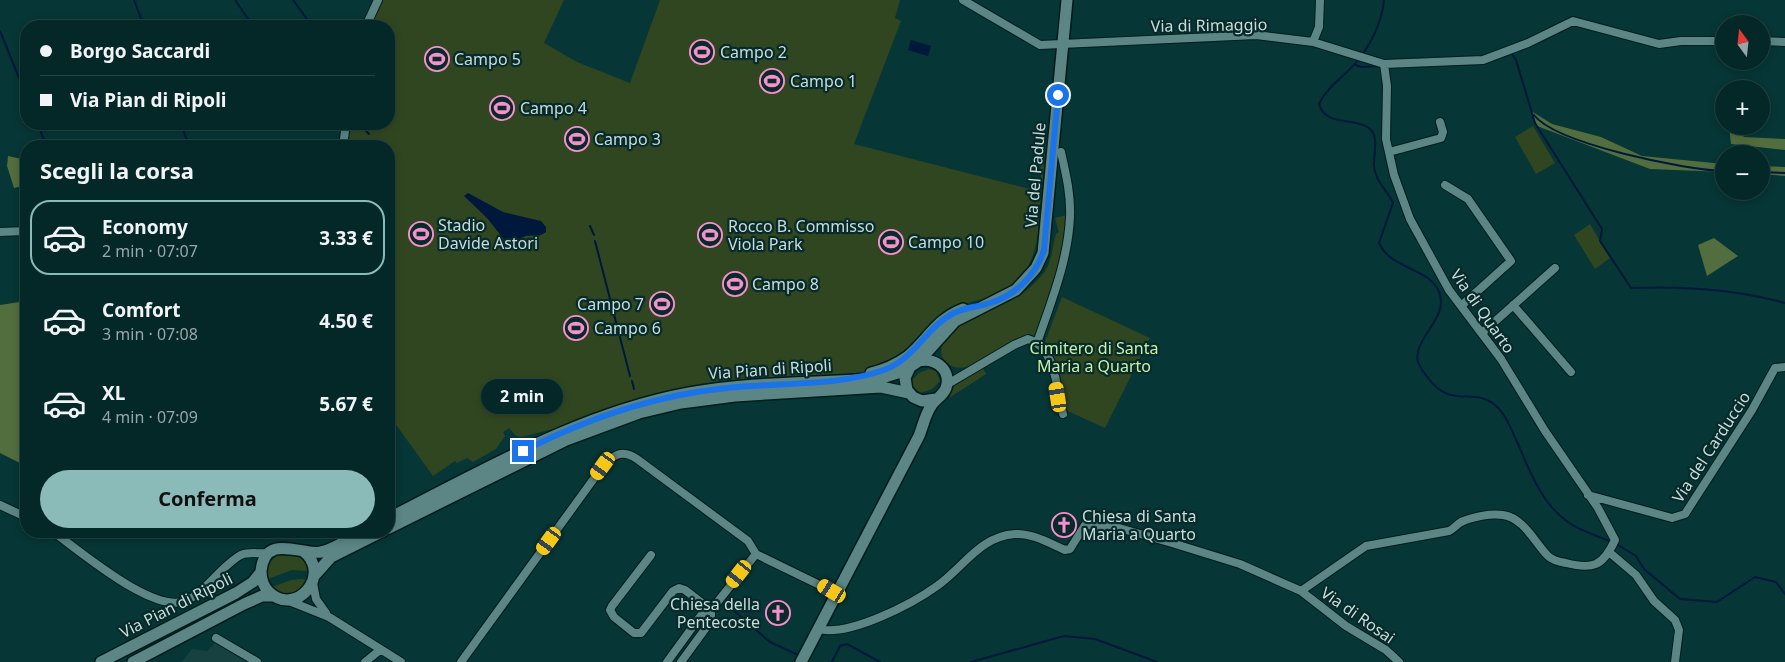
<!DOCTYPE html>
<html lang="it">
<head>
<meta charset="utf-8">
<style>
  body { margin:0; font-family:"Noto Sans",sans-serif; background:#0d3030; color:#f1f3f6; height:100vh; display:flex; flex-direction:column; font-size:19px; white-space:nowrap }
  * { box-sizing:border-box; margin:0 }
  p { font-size:16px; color:#97a6a8 }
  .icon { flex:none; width:28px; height:28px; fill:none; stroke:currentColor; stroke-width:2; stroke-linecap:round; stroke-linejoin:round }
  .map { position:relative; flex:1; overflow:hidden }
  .details { position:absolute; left:20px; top:140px; width:375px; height:398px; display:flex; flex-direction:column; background:#042828; border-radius:20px; box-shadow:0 2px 8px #0003,0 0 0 1px #254445 }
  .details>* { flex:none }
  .top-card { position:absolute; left:20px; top:20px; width:375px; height:110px; border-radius:20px; box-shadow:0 2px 8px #0003,0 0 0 1px #254445; display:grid; align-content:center; height:110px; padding:0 20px; background:#042828 }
  .needle { width:32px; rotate:345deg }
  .tools { position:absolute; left:1715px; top:15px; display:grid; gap:10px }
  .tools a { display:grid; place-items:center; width:55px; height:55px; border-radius:50%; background:#042828; box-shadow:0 2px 8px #0003,0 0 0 1px #254445; font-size:25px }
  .end { position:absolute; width:22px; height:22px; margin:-11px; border:6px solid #1a73e8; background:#fff; box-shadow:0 0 0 2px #fff }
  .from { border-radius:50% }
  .bubble { position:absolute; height:35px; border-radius:18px; background:#042828; box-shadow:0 2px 8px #0003,0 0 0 1px #254445; font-size:16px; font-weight:700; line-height:35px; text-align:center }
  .car { position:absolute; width:15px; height:30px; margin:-15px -8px; border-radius:6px; box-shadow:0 0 4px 1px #0007; background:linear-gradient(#f5c518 24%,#345 0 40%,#f5c518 0 76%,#345 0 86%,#f5c518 0) }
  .top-card b { display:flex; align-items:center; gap:18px; height:48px; font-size:19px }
  .top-card b+b { border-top:1px solid #254445 }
  .top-card i { width:12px; height:12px; background:#f1f3f6 }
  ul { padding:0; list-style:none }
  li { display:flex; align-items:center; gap:15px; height:75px; margin:0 10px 8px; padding:0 10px; border:2px solid transparent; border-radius:20px }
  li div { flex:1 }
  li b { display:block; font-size:19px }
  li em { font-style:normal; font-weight:700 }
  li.on { border-color:#8bbbb9 }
  li>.icon { width:45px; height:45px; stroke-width:1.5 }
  h2 { padding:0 20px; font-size:22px; line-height:60px }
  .button { display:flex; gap:10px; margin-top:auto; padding:10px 20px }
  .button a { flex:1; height:58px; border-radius:30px; background:#8bbbb9; color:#111; font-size:20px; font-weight:700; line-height:58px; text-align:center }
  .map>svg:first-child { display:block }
  .built { fill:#174140 }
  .green { fill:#304620 }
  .forest { fill:#526d3e }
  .water { fill:#00183c }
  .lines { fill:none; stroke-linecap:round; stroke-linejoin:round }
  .stream { stroke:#00183c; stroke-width:2 }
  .minor-casing { stroke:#001c1b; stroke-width:10 }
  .secondary-casing { stroke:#001c1b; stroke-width:14 }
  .minor { stroke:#5b8685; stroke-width:8 }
  .secondary { stroke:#5b8685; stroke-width:11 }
  .route { stroke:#1a73e8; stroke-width:6 }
  .labels { text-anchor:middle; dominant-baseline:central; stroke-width:4.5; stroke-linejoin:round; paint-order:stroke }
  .street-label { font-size:16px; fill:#c6dddc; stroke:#082a2a }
  .poi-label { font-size:16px; fill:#c6dddc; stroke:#082a2a; text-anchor:start }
  .park-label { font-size:16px; fill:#c5f1a7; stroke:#082a2a }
</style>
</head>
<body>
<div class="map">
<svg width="1785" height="662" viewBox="0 0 1785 662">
  <rect width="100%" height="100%" fill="#063635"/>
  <!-- built -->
  <path class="built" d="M215 643 248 662H182L192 649 207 651Z"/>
  <!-- green -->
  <path class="green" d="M382 0H564L544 43 577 62 630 83 660 0H900L895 18 901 21 854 144 1041 192C1038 239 1040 278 989 297 974 302 956 304 942 314 928 324 920 338 908 350 898 360 884 365 871 371L653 396 617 405 557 428 521 437 516 436 509 428 503 432 505 436 496 449 473 462 467 458 457 463 455 461 433 476 389 415V146H346L349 124H389V26H370Z
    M1533 126 1555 163 1536 174 1515 137Z
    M1051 131 1047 183H1043C1036 173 1045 141 1051 131Z
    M1067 215 1063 258 1037 338C1002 329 967 392 942 357 934 324 993 311 1014 299 1025 293 1041 279 1047 268 1052 258 1053 244 1056 234L1059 232 1055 218Z
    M1590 224 1610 258 1595 269 1574 235Z
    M1062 297 1150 338 1105 428 1063 409 1043 347Z
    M983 368 986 374 949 398 954 386Z
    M929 369 936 371 940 381 932 389 920 393 913 387 912 380 919 373Z
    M284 552C299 554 304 557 309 571L292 570 268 579C265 566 272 556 284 552Z
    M301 579 309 580C301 595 284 600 272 587L291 580Z"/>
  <!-- forest -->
  <path class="forest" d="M1531 111 1552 124 1601 137 1642 156 1724 164V172L1650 169 1537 126Z
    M1729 126H1735L1744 137 1785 139V150L1731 144Z
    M8 156 26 160V185L14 188 7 166Z
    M1761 166 1785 167V176L1761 174Z
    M1714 238 1738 256 1707 276 1698 245Z
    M26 301V466L0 453V305Z"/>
  <!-- water -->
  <path class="water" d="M911 40 931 46 928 56 908 50Z
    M468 193 503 212 541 221 546 227V232C539 238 533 234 526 236 518 239 515 243 506 242L487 218 464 196Z"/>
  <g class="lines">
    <!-- stream -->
    <path class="stream" d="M134 0 144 26
      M235 0 253 26
      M293 0 312 26
      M0 31 26 95
      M1510 51 1516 60 1535 123 1602 229 1600 241 1631 288C1683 286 1735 289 1785 303
      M1362 55C1374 38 1382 21 1384 0
      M1359 59C1347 75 1327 86 1319 104 1325 127 1356 117 1369 128 1380 137 1373 154 1374 166 1375 181 1387 190 1393 203L1379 243C1390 269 1430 268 1439 292 1450 318 1412 339 1418 362 1420 367 1424 373 1428 378 1452 410 1472 386 1495 405 1506 414 1512 431 1518 444 1530 472 1542 504 1568 522 1580 531 1596 535 1609 541
      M1356 65 1361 67 1380 66
      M1534 115C1556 144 1686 170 1724 171
      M38 124 46 146
      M181 124 189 146
      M359 124 369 134
      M1761 172 1785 173
      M590 226 594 235
      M595 241 630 376
      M632 381 634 389
      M1618 545 1636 556 1644 569 1680 599 1717 602 1755 577 1776 582 1785 594
      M733 610 770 642 798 655
      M832 662 840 646 847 644 880 662
      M971 662 1064 636 1095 639 1157 662"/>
    <defs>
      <path id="minor" d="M963 0 1040 45 1256 35 1313 42 1384 64 1483 60 1528 43 1573 21 1659 44 1681 41H1724
        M366 26 378 0
        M1761 41 1785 42
        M1313 42 1319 27 1320 0
        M343 146 346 124
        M1389 152 1441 138 1443 132 1440 122
        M1445 185 1468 199 1511 261 1461 306
        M0 232 26 231
        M1513 305 1571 372
        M1482 333 1555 268
        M1037 343C1051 302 1068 261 1070 217 1071 195 1066 174 1061 152
        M946 385 1014 345 1028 339C1057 348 1056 390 1063 414
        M1588 495 1672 518 1685 514 1752 410 1775 368 1785 367
        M0 505 26 517
        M52 531C79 550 156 617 188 600 207 590 222 565 241 555 250 551 261 555 271 552
        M1609 552 1636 575 1654 601 1675 620 1679 630 1675 662
        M756 554 836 593
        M651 555 612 606 610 610 614 617 634 633H641L673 591 679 588 685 590 711 610
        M313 583 316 599 326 613
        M1301 591 1346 626 1386 650 1399 662
        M289 601 329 617 401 662
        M818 629C849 637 912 604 937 586 963 568 980 536 1015 534 1032 533 1049 543 1065 550L1070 549 1085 525 1119 528 1172 543 1240 564 1301 591 1366 546 1449 531C1454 529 1457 524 1461 522 1472 517 1491 513 1503 515 1524 518 1535 543 1548 556 1552 560 1560 562 1566 563 1593 570 1603 566 1615 540L1598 508 1545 431 1501 359 1449 290 1410 219 1394 175 1386 139 1387 86 1384 64
        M216 638 257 662
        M365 662 380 650
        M461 662 603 466C614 454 623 449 637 459L748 541 756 554
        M667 662 702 614 711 610 756 554
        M681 662 711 621V610"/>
      <path id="secondary" d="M871 373C884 370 896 365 907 357 928 340 935 320 963 309
        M936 399 922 401 913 397 907 390 905 378 910 367 919 361 955 321 1016 290 1036 268 1043 253 1067 0
        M389 518C486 469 581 413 689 393 752 381 818 384 882 378L907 370
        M389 528 566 440 639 413 681 403 735 396 881 387 909 393
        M303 551C333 574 296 618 269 592 264 587 261 579 261 571 265 532 302 556 321 552 335 549 350 538 363 531
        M314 576 331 557 383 531
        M101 662 236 593 253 582 261 572
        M133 662 244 604 262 596H274
        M801 662 919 436C923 426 925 415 931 406 935 399 943 396 946 388 952 370 935 357 919 361"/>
    </defs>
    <!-- minor casing -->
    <use href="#minor" class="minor-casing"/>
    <!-- secondary casing -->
    <use href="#secondary" class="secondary-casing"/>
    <!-- minor -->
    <use href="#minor" class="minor"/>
    <!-- secondary -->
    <use href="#secondary" class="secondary"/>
  </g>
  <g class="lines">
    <!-- route -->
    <path class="route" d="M523 451C588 418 654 395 727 388 779 382 835 387 884 370 915 359 926 327 954 313 966 307 978 307 990 303 1016 295 1036 275 1044 250L1058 95"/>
  </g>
  <!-- icons -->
  <defs>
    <symbol id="stadium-ring" viewBox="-11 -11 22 22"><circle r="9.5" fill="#082a2a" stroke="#f890cc" stroke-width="1.5"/><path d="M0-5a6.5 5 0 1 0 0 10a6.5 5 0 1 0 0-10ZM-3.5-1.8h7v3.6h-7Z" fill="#f890cc"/></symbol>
    <symbol id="church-ring" viewBox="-11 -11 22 22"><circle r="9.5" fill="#082a2a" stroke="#f890cc" stroke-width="1.5"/><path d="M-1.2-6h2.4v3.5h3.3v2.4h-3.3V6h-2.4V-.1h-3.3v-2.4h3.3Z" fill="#f890cc"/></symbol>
  </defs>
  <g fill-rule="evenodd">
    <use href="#stadium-ring" x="688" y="38" width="28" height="28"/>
    <use href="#stadium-ring" x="423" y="45" width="28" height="28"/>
    <use href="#stadium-ring" x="758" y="67" width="28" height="28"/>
    <use href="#stadium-ring" x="488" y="94" width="28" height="28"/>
    <use href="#stadium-ring" x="563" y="125" width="28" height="28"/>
    <use href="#stadium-ring" x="407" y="220" width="28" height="28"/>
    <use href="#stadium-ring" x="696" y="221" width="28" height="28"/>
    <use href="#stadium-ring" x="877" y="228" width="28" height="28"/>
    <use href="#stadium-ring" x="721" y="270" width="28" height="28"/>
    <use href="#stadium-ring" x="648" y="290" width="28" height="28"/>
    <use href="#stadium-ring" x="562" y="314" width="28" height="28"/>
    <use href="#church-ring" x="1050" y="511" width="28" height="28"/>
    <use href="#church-ring" x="764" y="599" width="28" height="28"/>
  </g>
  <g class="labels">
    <!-- street labels -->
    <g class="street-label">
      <text transform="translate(1209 25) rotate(-1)">Via di Rimaggio</text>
      <text transform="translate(1035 175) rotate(-85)">Via del Padule</text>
      <text transform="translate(1483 311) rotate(55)">Via di Quarto</text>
      <text transform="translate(770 369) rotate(-4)">Via Pian di Ripoli</text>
      <text transform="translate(1711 447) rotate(-57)">Via del Carduccio</text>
      <text transform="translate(176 605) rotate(-27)">Via Pian di Ripoli</text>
      <text transform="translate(1358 615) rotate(35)">Via di Rosai</text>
    </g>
    <!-- poi labels -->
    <g class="poi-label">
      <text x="720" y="52">Campo 2</text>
      <text x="454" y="59">Campo 5</text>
      <text x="790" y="81">Campo 1</text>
      <text x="520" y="108">Campo 4</text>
      <text x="594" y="139">Campo 3</text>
      <text x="438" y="225">Stadio<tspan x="438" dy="18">Davide Astori</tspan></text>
      <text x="728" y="226">Rocco B. Commisso<tspan x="728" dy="18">Viola Park</tspan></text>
      <text x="908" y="242">Campo 10</text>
      <text x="752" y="284">Campo 8</text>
      <text x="644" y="304" text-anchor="end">Campo 7</text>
      <text x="594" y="328">Campo 6</text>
      <text x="1082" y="516">Chiesa di Santa<tspan x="1082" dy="18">Maria a Quarto</tspan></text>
      <text x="760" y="604" text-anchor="end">Chiesa della<tspan x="760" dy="18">Pentecoste</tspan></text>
    </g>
    <!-- park labels -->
    <g class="park-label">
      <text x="1094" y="348">Cimitero di Santa<tspan x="1094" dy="18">Maria a Quarto</tspan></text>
    </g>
  </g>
</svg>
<div class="tools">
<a><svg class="needle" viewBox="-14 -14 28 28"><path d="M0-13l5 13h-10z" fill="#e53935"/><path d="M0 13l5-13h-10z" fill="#97a6a8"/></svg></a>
<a>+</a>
<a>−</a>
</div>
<i class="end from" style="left:1058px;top:95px"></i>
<i class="end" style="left:523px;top:451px"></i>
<div class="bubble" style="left:481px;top:379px;width:82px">2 min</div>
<i class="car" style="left:1058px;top:397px;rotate:351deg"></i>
<i class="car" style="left:603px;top:466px;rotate:216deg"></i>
<i class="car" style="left:549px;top:541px;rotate:216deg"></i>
<i class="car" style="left:739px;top:574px;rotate:218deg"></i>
<i class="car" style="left:832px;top:591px;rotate:301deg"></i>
<div class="top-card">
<b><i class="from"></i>Borgo Saccardi</b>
<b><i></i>Via Pian di Ripoli</b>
</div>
<section class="details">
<h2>Scegli la corsa</h2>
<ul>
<li class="on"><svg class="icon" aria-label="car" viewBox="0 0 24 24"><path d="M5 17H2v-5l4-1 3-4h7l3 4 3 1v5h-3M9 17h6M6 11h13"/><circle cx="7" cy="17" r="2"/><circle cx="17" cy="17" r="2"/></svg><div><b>Economy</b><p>2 min · 07:07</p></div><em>3.33 €</em></li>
<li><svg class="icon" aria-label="car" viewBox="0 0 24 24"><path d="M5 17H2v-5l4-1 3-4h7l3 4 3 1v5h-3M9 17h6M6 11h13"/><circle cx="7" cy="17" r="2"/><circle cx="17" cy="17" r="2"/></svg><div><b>Comfort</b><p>3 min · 07:08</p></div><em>4.50 €</em></li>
<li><svg class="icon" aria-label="car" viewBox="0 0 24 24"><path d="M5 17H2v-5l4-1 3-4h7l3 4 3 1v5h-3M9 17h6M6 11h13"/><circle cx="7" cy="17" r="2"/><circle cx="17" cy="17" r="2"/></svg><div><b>XL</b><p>4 min · 07:09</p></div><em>5.67 €</em></li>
</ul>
<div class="button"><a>Conferma</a></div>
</section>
</div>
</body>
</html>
